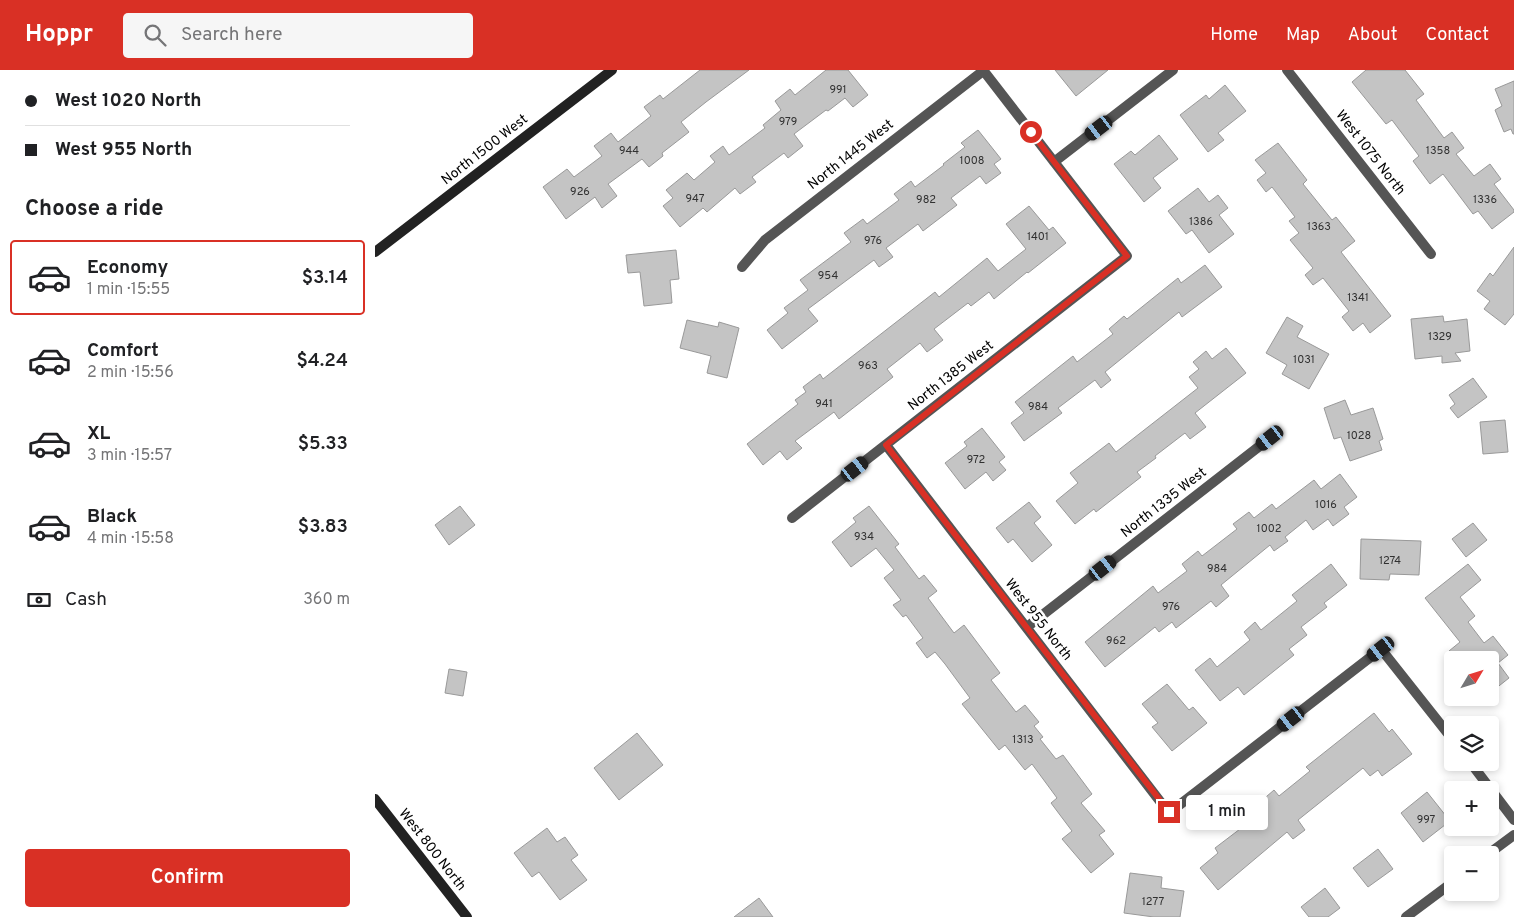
<!DOCTYPE html>
<html lang="en">
<head>
<meta charset="utf-8">
<style>
  body { margin:0; font-family:Overpass,sans-serif; background:#f6f6f6; color:#202124; height:100vh; display:flex; flex-direction:column; font-size:19px; white-space:nowrap }
  * { box-sizing:border-box; margin:0 }
  p { font-size:16px; color:#757577 }
  .icon { flex:none; width:28px; height:28px; fill:none; stroke:currentColor; stroke-width:2; stroke-linecap:round; stroke-linejoin:round }
  .map { position:relative; flex:1; overflow:hidden }
  .panel { display:flex; flex-direction:column; background:#fff; width:375px }
  .panel>* { flex:none }
  .banner { display:grid; align-content:center; height:110px; padding:0 25px; background:#fff }
  .needle { width:32px; rotate:52deg }
  .controls { position:absolute; left:1069px; top:581px; display:grid; gap:10px }
  .controls a { display:grid; place-items:center; width:55px; height:55px; border-radius:5px; background:#fff; box-shadow:0 2px 8px #0003; font-size:25px }
  .end { position:absolute; width:22px; height:22px; margin:-11px; border:6px solid #d93025; background:#fff; box-shadow:0 0 0 2px #fff }
  .from { border-radius:50% }
  .bubble { position:absolute; height:35px; border-radius:5px; background:#fff; box-shadow:0 2px 8px #0003; font-size:16px; font-weight:600; line-height:35px; text-align:center }
  .car { position:absolute; width:15px; height:30px; margin:-15px -8px; border-radius:6px; box-shadow:0 0 4px 1px #0007; background:linear-gradient(#222 24%,#8ab4d8 0 40%,#222 0 76%,#8ab4d8 0 86%,#222 0) }
  .banner b { display:flex; align-items:center; gap:18px; height:48px; font-size:19px }
  .banner b+b { border-top:1px solid #e0e0e0 }
  .banner i { width:12px; height:12px; background:#202124 }
  ul { padding:0; list-style:none }
  li { display:flex; align-items:center; gap:15px; height:75px; margin:0 10px 8px; padding:0 15px; border:2px solid transparent; border-radius:5px }
  li div { flex:1 }
  li b { display:block; font-size:19px }
  li em { font-style:normal; font-weight:600 }
  li.current { border-color:#d93025 }
  li>.icon { width:45px; height:45px; stroke-width:1.5 }
  h2 { padding:0 25px; font-size:22px; line-height:60px }
  .pay { display:flex; align-items:center; gap:12px; height:55px; padding:0 25px; font-size:19px }
  .pay p { margin-inline-start:auto }
  .button { display:flex; gap:10px; margin-top:auto; padding:10px 25px }
  .button a { flex:1; height:58px; border-radius:5px; background:#d93025; color:#fff; font-size:20px; font-weight:600; line-height:58px; text-align:center }
  header { display:flex; align-items:center; gap:30px; box-sizing:border-box; height:70px; padding:0 25px; background:#d93025; color:#fff }
  header strong { font-size:24px }
  nav { display:flex; gap:28px; margin-inline-start:auto; font-size:18px }
  .search { width:350px; height:45px; background:#f6f6f6; display:flex; align-items:center; gap:12px; box-sizing:border-box; padding:0 18px; border-radius:5px; color:#757577; font-size:19px }
  main { display:flex; flex:1; min-height:0 }
  .map>svg:first-child { display:block }
  .building { fill:#c4c4c4; stroke:#999 }
  .lines { fill:none; stroke-linecap:round; stroke-linejoin:round }
  .street { stroke:#555; stroke-width:10 }
  .secondary { stroke:#222; stroke-width:10 }
  .route { stroke:#d93025; stroke-width:6 }
  .labels { text-anchor:middle; dominant-baseline:central; stroke-width:5; stroke-linejoin:round; paint-order:stroke }
  .number-label { font-size:11px; fill:#313131 }
  .street-label { font-size:14px; fill:#000; stroke:#fff }
</style>
</head>
<body>
<header>
<strong>Hoppr</strong>
<div class="search"><svg class="icon" aria-label="search" viewBox="0 0 24 24"><circle cx="10" cy="10" r="6"/><path d="M15 15l6 6"/></svg>Search here</div>
<nav><a>Home</a><a>Map</a><a>About</a><a>Contact</a></nav>
</header>
<main>
<section class="panel">
<div class="banner">
<b><i class="from"></i>West 1020 North</b>
<b><i></i>West 955 North</b>
</div>
<h2>Choose a ride</h2>
<ul>
<li class="current"><svg class="icon" aria-label="car" viewBox="0 0 24 24"><path d="M5 17H2v-5l4-1 3-4h7l3 4 3 1v5h-3M9 17h6M6 11h13"/><circle cx="7" cy="17" r="2"/><circle cx="17" cy="17" r="2"/></svg><div><b>Economy</b><p>1 min · 15:55</p></div><em>$3.14</em></li>
<li><svg class="icon" aria-label="car" viewBox="0 0 24 24"><path d="M5 17H2v-5l4-1 3-4h7l3 4 3 1v5h-3M9 17h6M6 11h13"/><circle cx="7" cy="17" r="2"/><circle cx="17" cy="17" r="2"/></svg><div><b>Comfort</b><p>2 min · 15:56</p></div><em>$4.24</em></li>
<li><svg class="icon" aria-label="car" viewBox="0 0 24 24"><path d="M5 17H2v-5l4-1 3-4h7l3 4 3 1v5h-3M9 17h6M6 11h13"/><circle cx="7" cy="17" r="2"/><circle cx="17" cy="17" r="2"/></svg><div><b>XL</b><p>3 min · 15:57</p></div><em>$5.33</em></li>
<li><svg class="icon" aria-label="car" viewBox="0 0 24 24"><path d="M5 17H2v-5l4-1 3-4h7l3 4 3 1v5h-3M9 17h6M6 11h13"/><circle cx="7" cy="17" r="2"/><circle cx="17" cy="17" r="2"/></svg><div><b>Black</b><p>4 min · 15:58</p></div><em>$3.83</em></li>
</ul>
<div class="pay"><svg class="icon" aria-label="cash" viewBox="0 0 24 24"><path d="M3 7h18v10H3z"/><circle cx="12" cy="12" r="2"/></svg>Cash<p>360 m</p></div>
<div class="button"><a>Confirm</a></div>
</section>
<div class="map">
<svg width="1139" height="847" viewBox="0 0 1139 847">
  <rect width="100%" height="100%" fill="#fff"/>
  <!-- building -->
  <path class="building" d="M325 0H374L331 32 306 52 314 62 287 83 288 86 274 97 267 89 233 114 242 126 227 138 220 127 191 149 168 117 192 99 199 107 227 86 219 76 236 63 243 72 276 46 269 37 285 25 288 29Z
    M451 0H473L493 25 478 37 470 28 453 41 451 40 419 64 428 76 413 88 409 83 377 107 381 112 365 124 360 118 332 142 328 138 305 157 288 136 298 128 291 120 312 103 319 110 340 92 335 86 348 76 354 85 390 58 388 55 406 40 400 31 415 19 420 25Z
    M680 0H733L701 26Z
    M991 0H1030L1049 24 1041 30 1069 68 1077 62 1089 78 1081 84 1099 106 1115 94 1126 109 1119 114 1139 140V142L1117 159 1103 141 1098 144 1068 104 1055 114 1038 91 1044 86 1017 50 1011 54 977 12Z
    M1139 11V64H1138L1136 59 1129 62 1120 40 1127 36 1120 19Z
    M850 15 871 41 843 63 849 70 833 82 805 45 831 25 834 29Z
    M603 60 626 89 619 94 626 103 611 114 605 106 576 128 582 135 548 161 543 154 511 178 518 187 504 197 499 190 433 239 443 251 407 279 392 260 413 243 409 238 433 220 425 210 476 172 469 163 488 149 492 154 524 130 519 124 536 111 540 117 569 95 568 94 590 77 586 73Z
    M784 65 803 89 778 108 786 118 769 132 739 94 756 81 760 85Z
    M903 73 932 110 928 114 957 150 961 147 980 171 966 182 1016 246 995 263 988 253 978 261 967 247 974 241 948 208 938 215 930 205 938 198 915 170 924 163 914 151 920 147 897 117 891 122 882 110 891 103 880 90Z
    M823 118 834 132 843 125 853 138 844 145 859 164 834 183 817 160 811 164 793 141Z
    M654 136 674 160 678 157 691 173 653 203 652 202 619 229 614 222 596 236 593 233 559 259 568 270 552 282 545 273 512 299 518 307 464 349 459 342 420 371 427 378 412 390 405 381 388 395 372 374 423 334 420 330 431 322 428 317 445 304 448 309 560 222 564 227 612 188 623 201 651 179 631 154Z
    M1139 177V244L1130 255 1109 239 1115 231 1102 221 1115 203 1118 206Z
    M301 180 304 209 295 210 297 233 269 236 265 202 253 203 251 185Z
    M830 195 847 217 807 247 804 242 730 302 736 310 726 318 720 310 683 338 687 343 649 371 636 353 649 343 640 332 698 286 702 292 738 264 734 259 749 246 752 249 803 208 806 213Z
    M1068 246 1069 252 1092 249 1095 281 1080 283 1086 291 1067 293V286L1040 289 1036 249Z
    M912 247 928 256 922 267 954 284 934 319 907 304 912 295 891 283Z
    M312 250 343 257 344 252 364 258 352 308 332 303 336 286 305 278Z
    M851 278 871 303 820 343 831 357 815 369 810 363 780 386 781 388 762 402 766 407 721 442 719 439 700 454 681 431 703 413 695 403 734 373 741 382 823 318 814 307 824 299 818 292 831 281 837 289Z
    M1098 308 1112 327 1083 348 1075 338 1080 334 1074 325Z
    M970 330 976 345 998 338 1008 369 1004 371 1007 380 975 391 966 367 959 369 949 338Z
    M1130 350 1133 382 1108 384 1105 352Z
    M607 358 630 387 624 392 631 400 618 411 611 402 590 419 570 393 592 376 589 372Z
    M965 404 982 427 969 437 974 444 958 456 953 449 938 460 931 450 910 467 913 471 899 481 895 475 846 515 854 526 841 537 836 531 801 558 797 552 784 562 780 557 730 597 710 572 778 516 783 523 812 501 807 494 823 481 827 486 862 459 858 454 874 442 879 448 897 434 901 439 939 410 946 419Z
    M654 432 666 447 659 453 677 475 657 492 638 469 633 473 621 458Z
    M85 436 100 455 74 475 60 455Z
    M494 436 524 474 520 477 544 509 549 505 562 521 553 528 579 563 589 555 625 603 616 610 641 642 650 635 664 652 659 656 668 667 665 669 681 689 688 685 717 724 706 733 730 761 724 765 739 784 716 803 687 769 697 761 676 733 682 728 657 694 650 700 630 675 624 680 587 634 595 628 570 594 560 582 552 588 541 573 548 568 531 545 528 547 518 535 526 530 509 508 519 500 501 478 476 497 457 472 481 452 478 448Z
    M1098 453 1112 470 1091 487 1077 469Z
    M986 469 1046 471 1044 505 1015 504 1014 510 985 509Z
    M956 494 972 515 949 533 952 537 926 557 932 565 914 579 919 585 869 625 863 617 845 631 820 600 835 588 842 597 875 570 869 562 880 552 886 560 922 531 917 525Z
    M1093 494 1106 510 1085 527 1100 546 1093 552 1109 573 1118 566 1133 585 1123 593 1134 608 1115 623V590H1081L1074 581 1085 572 1050 528Z
    M74 599 92 602 88 626 70 623Z
    M792 614 814 640 818 637 832 653 797 681 777 657 783 653 767 634Z
    M999 643 1014 662 1017 659 1037 684 1007 706 1003 700 995 706 988 698 923 750 930 760 918 769 912 762 843 820 825 798 843 783 840 778 890 740 884 733 899 720 904 726 935 701 931 697Z
    M262 663 288 695 244 730 219 698Z
    M1052 722 1075 751 1048 772 1026 743Z
    M172 758 182 772 190 767 203 785 196 790 212 810 185 830 164 802 157 807 139 783Z
    M1003 779 1018 799 993 817 978 798Z
    M755 803 787 807 786 818 809 821 805 847H779L749 843Z
    M950 818 965 838 953 847H934L926 837Z
    M384 828 398 847H359Z"/>
  <g class="lines">
    <!-- street -->
    <path class="street" d="M912 0 1056 184
      M679 92 798 0
      M367 197 390 170 608 1
      M511 375 794 743 1006 579 1078 670
      M417 448 752 186 608 0
      M652 557 895 368
      M1095 692 1139 750
      M1112 785 1139 765
      M1031 847 1078 812"/>
    <!-- secondary -->
    <path class="secondary" d="M0 182 237 0
      M0 729 92 847"/>
  </g>
  <g class="lines">
    <!-- route -->
    <path class="route" d="M656 62 752 186 511 375 794 742"/>
  </g>
  <g class="labels">
    <!-- number labels -->
    <g class="number-label">
      <text x="463" y="20">991</text>
      <text x="413" y="52">979</text>
      <text x="254" y="81">944</text>
      <text x="1063" y="81">1358</text>
      <text x="597" y="91">1008</text>
      <text x="205" y="122">926</text>
      <text x="320" y="129">947</text>
      <text x="551" y="130">982</text>
      <text x="1110" y="130">1336</text>
      <text x="826" y="152">1386</text>
      <text x="944" y="157">1363</text>
      <text x="663" y="167">1401</text>
      <text x="498" y="171">976</text>
      <text x="453" y="206">954</text>
      <text x="983" y="228">1341</text>
      <text x="1065" y="267">1329</text>
      <text x="929" y="290">1031</text>
      <text x="493" y="296">963</text>
      <text x="449" y="334">941</text>
      <text x="663" y="337">984</text>
      <text x="984" y="366">1028</text>
      <text x="601" y="390">972</text>
      <text x="951" y="435">1016</text>
      <text x="894" y="459">1002</text>
      <text x="489" y="467">934</text>
      <text x="1015" y="491">1274</text>
      <text x="842" y="499">984</text>
      <text x="796" y="537">976</text>
      <text x="741" y="571">962</text>
      <text x="648" y="670">1313</text>
      <text x="1051" y="750">997</text>
      <text x="778" y="832">1277</text>
    </g>
    <!-- street labels -->
    <g class="street-label">
      <text transform="translate(110 80) rotate(-38)">North 1500 West</text>
      <text transform="translate(995 83) rotate(52)">West 1075 North</text>
      <text transform="translate(476 85) rotate(-38)">North 1445 West</text>
      <text transform="translate(576 306) rotate(-38)">North 1385 West</text>
      <text transform="translate(789 433) rotate(-38)">North 1335 West</text>
      <text transform="translate(663 550) rotate(52)">West 955 North</text>
      <text transform="translate(57 780) rotate(52)">West 800 North</text>
    </g>
  </g>
</svg>
<div class="controls">
<a><svg class="needle" viewBox="-14 -14 28 28"><path d="M0-13l5 13h-10z" fill="#e53935"/><path d="M0 13l5-13h-10z" fill="#757577"/></svg></a>
<a><svg class="icon" aria-label="layers" viewBox="0 0 24 24"><path d="M12 4l9 5-9 5-9-5zM3 14l9 5 9-5"/></svg></a>
<a>+</a>
<a>−</a>
</div>
<i class="end from" style="left:656px;top:62px"></i>
<i class="end" style="left:794px;top:742px"></i>
<div class="bubble" style="left:811px;top:725px;width:82px">1 min</div>
<i class="car" style="left:724px;top:58px;rotate:233deg"></i>
<i class="car" style="left:895px;top:368px;rotate:232deg"></i>
<i class="car" style="left:480px;top:399px;rotate:52deg"></i>
<i class="car" style="left:728px;top:498px;rotate:52deg"></i>
<i class="car" style="left:1006px;top:579px;rotate:232deg"></i>
<i class="car" style="left:916px;top:649px;rotate:232deg"></i>
</div>
</main>
</body>
</html>
